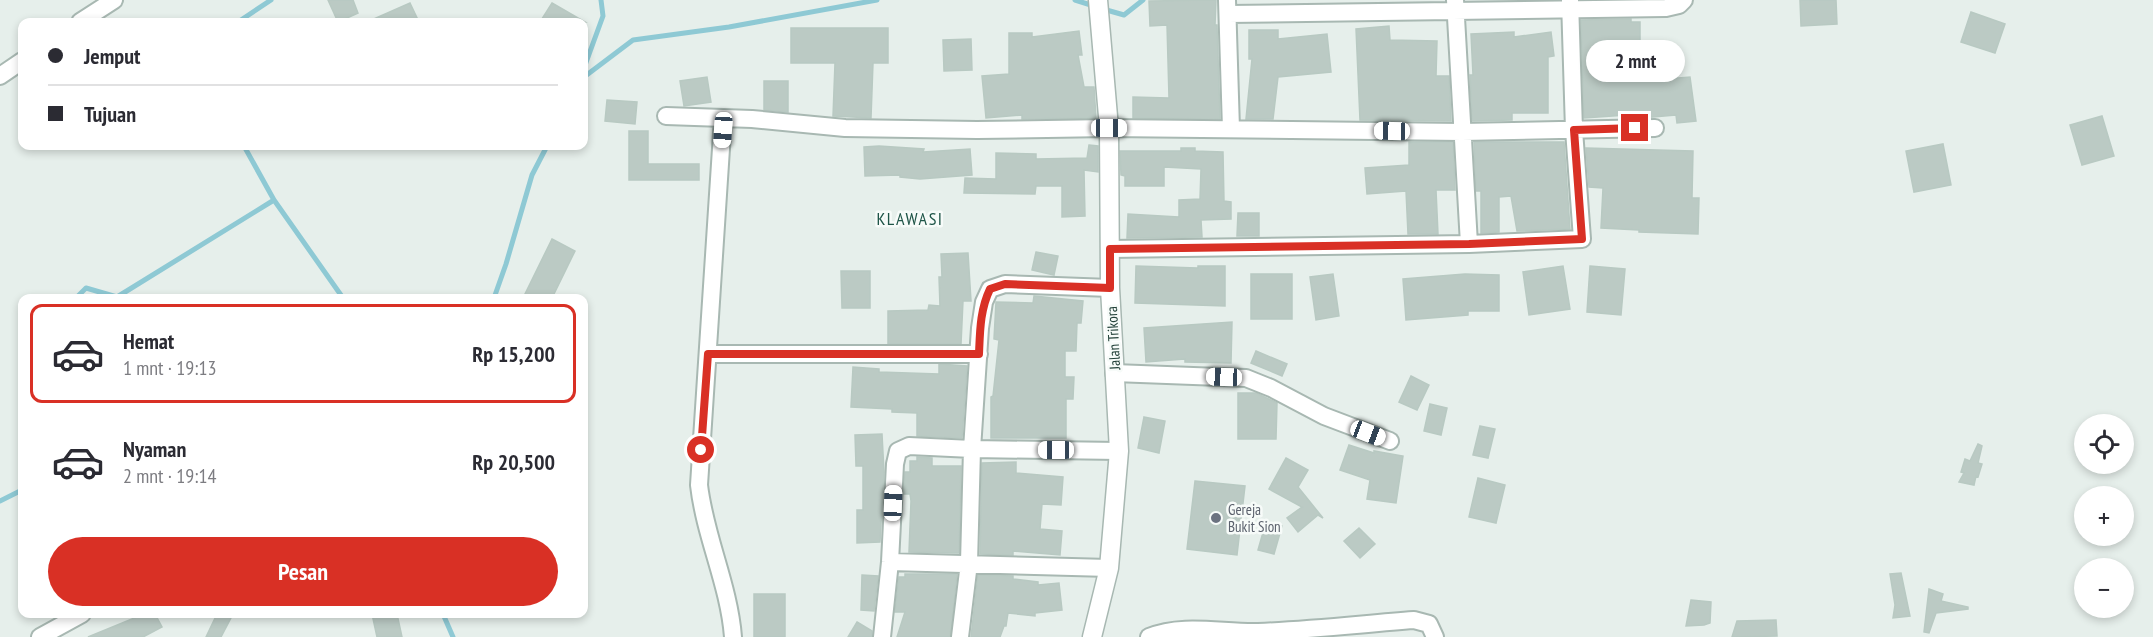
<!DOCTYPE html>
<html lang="id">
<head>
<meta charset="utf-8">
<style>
  body { margin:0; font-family:"PT Sans Narrow",sans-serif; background:#f7f7f7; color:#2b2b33; height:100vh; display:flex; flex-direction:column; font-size:22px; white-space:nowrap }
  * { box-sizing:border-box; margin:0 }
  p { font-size:20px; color:#7c7c81 }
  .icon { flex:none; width:33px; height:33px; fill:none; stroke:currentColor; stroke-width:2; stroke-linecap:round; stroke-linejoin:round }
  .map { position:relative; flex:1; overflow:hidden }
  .drawer { position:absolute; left:18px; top:294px; width:570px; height:324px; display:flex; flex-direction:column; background:#fff; border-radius:12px; box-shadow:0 3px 9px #0003 }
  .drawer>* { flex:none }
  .hud { position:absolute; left:18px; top:18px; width:570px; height:132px; border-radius:12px; box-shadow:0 3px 9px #0003; display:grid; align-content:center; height:132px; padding:0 30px; background:#fff }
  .buttons { position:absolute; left:2074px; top:414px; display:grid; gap:12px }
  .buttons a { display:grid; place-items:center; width:60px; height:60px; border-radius:50%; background:#fff; box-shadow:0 3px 9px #0003; font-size:30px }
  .end { position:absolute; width:27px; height:27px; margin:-14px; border:8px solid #d93025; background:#fff; box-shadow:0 0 0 3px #fff }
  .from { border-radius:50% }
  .bubble { position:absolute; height:42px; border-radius:21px; background:#fff; box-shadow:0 3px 9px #0003; font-size:20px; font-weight:700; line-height:42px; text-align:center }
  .car { position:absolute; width:18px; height:36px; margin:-18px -9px; border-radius:8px; box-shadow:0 0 4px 2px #0007; background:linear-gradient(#fff 24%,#345 0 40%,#fff 0 76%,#345 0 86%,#fff 0) }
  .hud b { display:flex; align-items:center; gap:21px; height:57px; font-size:22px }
  .hud b+b { border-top:2px solid #e1e1e2 }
  .hud i { width:15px; height:15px; background:#2b2b33 }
  ul { padding:10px 0 0; list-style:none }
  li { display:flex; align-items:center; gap:18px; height:99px; margin:0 12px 9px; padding:0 18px; border:3px solid transparent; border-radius:12px }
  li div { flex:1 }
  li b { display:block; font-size:22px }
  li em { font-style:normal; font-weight:700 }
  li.on { border-color:#d93025 }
  li>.icon { width:54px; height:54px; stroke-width:1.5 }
  .primary-button { display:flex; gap:12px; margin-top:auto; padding:12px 30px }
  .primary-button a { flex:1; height:69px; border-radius:36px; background:#d93025; color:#fff; font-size:24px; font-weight:700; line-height:69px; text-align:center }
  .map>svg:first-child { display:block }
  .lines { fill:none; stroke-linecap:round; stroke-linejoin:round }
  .stream { stroke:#8ec9d4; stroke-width:5 }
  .building { fill:#bbcac4; stroke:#b8c9c2; stroke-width:1.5 }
  .minor-casing { stroke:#a8b8b2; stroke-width:20 }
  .tertiary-casing { stroke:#a8b8b2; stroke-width:21 }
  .minor { stroke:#fff; stroke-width:16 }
  .tertiary { stroke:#fff; stroke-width:18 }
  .route { stroke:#d93025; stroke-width:8 }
  .worship-dot { fill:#6b7280; stroke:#f7fbf9; stroke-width:2 }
  .labels { text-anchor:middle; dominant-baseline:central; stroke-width:5; stroke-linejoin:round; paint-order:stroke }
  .street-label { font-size:15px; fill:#24423a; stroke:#f7fbf9 }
  .worship-label { font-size:15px; fill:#5b616d; stroke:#f7fbf9; text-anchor:start }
  .quarter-label { font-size:18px; letter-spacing:1.5px; fill:#1f5548; stroke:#f7fbf9 }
</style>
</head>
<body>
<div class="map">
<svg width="2153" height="637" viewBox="0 0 2153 637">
  <rect width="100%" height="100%" fill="#e6efeb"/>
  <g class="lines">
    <!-- stream -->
    <path class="stream" d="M1075 0 1094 6
      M1103 9 1124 15 1143 0
      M238 22 271 0
      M584 68 603 16 601 0
      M584 77 633 40 729 27 877 0
      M244 146 274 200
      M76 298 86 288 117 297 274 200 343 298
      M494 298 506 264 532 175 547 146
      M0 501 22 490
      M443 614 453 637"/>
  </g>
  <!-- building -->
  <path class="building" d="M328 0H353L358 13 338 22Z
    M1216 0 1215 25H1217L1220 119 1133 118V97L1169 98 1167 25 1150 26 1149 1Z
    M1800 0H1836L1837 24 1801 26Z
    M410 3 419 22H367Z
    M552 3 585 22H540Z
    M1971 12 2005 24 1995 53 1961 42Z
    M1631 19V22H1640V81L1690 77 1696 121 1677 123 1676 115 1642 118V114L1584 118 1581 20Z
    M1389 26 1390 40 1437 41 1436 76H1449L1451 121 1360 120 1356 29Z
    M791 28H888V63H873L871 118 833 116 835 63H791Z
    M1249 30H1278V39L1327 34 1331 72 1278 77 1273 119H1246L1252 59H1249Z
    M1079 31 1082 55H1078L1084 87H1094L1096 118 1022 119V115L986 118 982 76 1009 74V33H1032V37Z
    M1514 32V37L1551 32 1554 56 1548 57V113H1512V120L1472 121 1470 75H1473L1471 34Z
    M971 39 972 70 944 71 943 40Z
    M707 77 711 102 684 106 680 81Z
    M764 81H788V112L764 110Z
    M607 100 637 102 635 124 605 121Z
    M2102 116 2114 156 2082 165 2070 125Z
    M629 131H648V164H699V180H629Z
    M1409 142H1453L1455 190H1436L1438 234H1408L1406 191 1367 194 1365 168 1409 165Z
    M1474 142H1564L1570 229 1517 231 1511 196 1499 197V232L1481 233V191H1476Z
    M1943 144 1951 185 1914 192 1906 151Z
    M1089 145 1098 146V172L1084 170 1085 216 1062 217V186H1036L1035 194 964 193 965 178 996 179V153L1036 154V159L1087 158Z
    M879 146 924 149 923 152 970 149 972 175 920 179 900 177V175L865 176 864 147Z
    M1181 148H1195V151L1223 152 1224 201 1231 202V219L1201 220 1202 237 1127 238 1128 214 1179 217V200L1200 199 1201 169 1164 167V186H1125V176L1121 175 1120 151H1181Z
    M1586 148 1693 151 1692 198H1699L1698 234 1639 232V230L1601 228 1603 188 1589 187Z
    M1238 213H1259V236H1237Z
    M552 239 575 251 552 298H523Z
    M1036 252 1058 256 1054 275 1032 270Z
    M968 253 971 301H963L961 344H888V311L928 310 929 305 940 306 939 277H942L941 254Z
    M1136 266 1198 268V266H1225V306L1135 303Z
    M1563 266 1570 309 1529 315 1523 272Z
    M1590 266 1625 269 1621 315 1587 312Z
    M841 271H870V308H842Z
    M1251 274H1292V319H1251Z
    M1333 274 1339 316 1316 320 1310 277Z
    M1465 274 1499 275V311H1468V315L1406 320 1403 279Z
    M1034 296 1083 301 1081 323H1077L1076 351H1065V377H1074L1073 399H1066V438H991V397L993 396 999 340 994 339 996 302 1033 303Z
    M1232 322 1231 363 1185 362V359L1146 362 1144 328Z
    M1256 351 1287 364 1282 376 1251 363Z
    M939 364 967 366 962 438 917 436V413L892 412V409L851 407 853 367 879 369V372L939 374Z
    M1411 376 1429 385 1417 410 1399 402Z
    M1238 393H1256L1277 403 1276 439H1238Z
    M1430 404 1447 408 1441 435 1424 431Z
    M1144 417 1165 421 1159 453 1138 448Z
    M1480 426 1495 429 1488 458 1473 455Z
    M882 434 884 472 880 542 857 543V510H863V466H856L855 435Z
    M1978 444 1982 446 1978 463 1982 464 1978 477 1976 476 1974 485 1959 482 1964 473 1961 472 1965 459 1970 461Z
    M1349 445 1374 453V451L1403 456 1396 503 1367 499 1370 480 1340 470Z
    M917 457 932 458V466H961L959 553 909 552 911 501 910 494H904L905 472H910V461H917Z
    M1286 458 1308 470 1298 487 1323 518 1318 515 1298 532 1287 518 1302 507 1269 489Z
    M1016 462V473L1063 477 1061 505 1042 504 1040 529 1062 531 1060 555 1013 551V555L980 554 982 463Z
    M1478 478 1505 485 1496 523 1469 517Z
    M1195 481 1245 486 1237 555 1187 549Z
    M1266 522 1282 526 1274 554 1258 550Z
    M1359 528 1375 544 1360 558 1344 541Z
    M1901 573 1910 616 1893 618 1895 605 1890 574Z
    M905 574H957L950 637H897L905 612H895L899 577H905Z
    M862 575 878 576 874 611 861 610Z
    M978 575 1013 576V579L1038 582V585L1059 583 1062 610 1035 613V616L1008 613 1006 626H1004L1000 637H971Z
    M1929 589 1943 594 1941 601 1968 607V609L1936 613 1929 633 1924 632Z
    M754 594H785V637H754Z
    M1691 600 1711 602 1710 623 1704 625 1686 626Z
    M144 614H155L162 627 143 637H88Z
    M217 614H233L221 637H206Z
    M372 614H397L402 637H377Z
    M1776 620 1777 636 1732 637 1737 621Z
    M857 622 872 631V637H848Z"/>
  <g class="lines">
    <defs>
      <path id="minor" d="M1227 0 1231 129
        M1455 0 1469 244
        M1228 14 1666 8 1679 5 1684 0
        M80 22 114 0
        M0 76 22 61
        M666 116 752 119 845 128 977 130 1109 128 1462 132 1655 128
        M723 118 699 485C705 537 729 585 733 637
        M1110 249 1469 244 1582 239 1574 130 1570 0
        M708 354H979
        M1114 373 1246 378 1271 388 1324 416 1390 441
        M890 562 1109 568
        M40 637 82 614
        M882 637 890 562 895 464 898 451 909 446 972 449 1119 451
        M960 637 969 563 972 449 980 328 984 302 990 289 1005 284 1110 288
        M1149 637C1183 623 1222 633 1258 632 1310 630 1362 624 1414 620L1429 624 1435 637"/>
      <path id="tertiary" d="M1092 637 1109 568 1119 451 1110 288 1109 128 1098 0"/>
    </defs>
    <!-- minor casing -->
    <use href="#minor" class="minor-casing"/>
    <!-- tertiary casing -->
    <use href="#tertiary" class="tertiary-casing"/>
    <!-- minor -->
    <use href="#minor" class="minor"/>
    <!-- tertiary -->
    <use href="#tertiary" class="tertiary"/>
  </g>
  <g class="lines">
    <!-- route -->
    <path class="route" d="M701 450 708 354H979C980 331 980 310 990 289L1005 284 1110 288V249L1469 244 1582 239 1574 130 1635 128"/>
  </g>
  <!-- markers -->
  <circle class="worship-dot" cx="1216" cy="518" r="6"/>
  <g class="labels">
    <!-- street labels -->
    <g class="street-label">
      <text transform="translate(1113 338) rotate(-93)">Jalan Trikora</text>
    </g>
    <!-- worship labels -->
    <g class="worship-label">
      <text x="1228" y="509">Gereja<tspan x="1228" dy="17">Bukit Sion</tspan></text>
    </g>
    <!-- quarter labels -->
    <g class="quarter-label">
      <text x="910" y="218">KLAWASI</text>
    </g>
  </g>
</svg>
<div class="buttons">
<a><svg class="icon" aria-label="locate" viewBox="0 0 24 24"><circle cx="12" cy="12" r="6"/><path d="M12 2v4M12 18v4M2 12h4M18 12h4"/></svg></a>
<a>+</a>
<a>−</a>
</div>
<i class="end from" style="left:701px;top:450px"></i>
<i class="end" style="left:1635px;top:128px"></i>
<div class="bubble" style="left:1586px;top:40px;width:99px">2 mnt</div>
<i class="car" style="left:1109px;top:128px;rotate:90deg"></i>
<i class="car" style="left:723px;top:130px;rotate:184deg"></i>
<i class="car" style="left:1392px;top:131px;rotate:271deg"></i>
<i class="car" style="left:1224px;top:377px;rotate:272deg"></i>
<i class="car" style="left:1368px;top:433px;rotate:111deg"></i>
<i class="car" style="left:1056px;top:450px;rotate:270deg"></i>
<i class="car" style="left:893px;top:503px;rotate:2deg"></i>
<div class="hud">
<b><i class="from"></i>Jemput</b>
<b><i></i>Tujuan</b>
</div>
<section class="drawer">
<ul>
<li class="on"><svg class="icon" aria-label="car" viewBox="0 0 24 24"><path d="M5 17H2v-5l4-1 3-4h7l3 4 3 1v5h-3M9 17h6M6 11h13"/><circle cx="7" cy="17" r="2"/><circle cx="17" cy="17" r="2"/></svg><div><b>Hemat</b><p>1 mnt · 19:13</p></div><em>Rp 15,200</em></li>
<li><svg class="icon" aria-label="car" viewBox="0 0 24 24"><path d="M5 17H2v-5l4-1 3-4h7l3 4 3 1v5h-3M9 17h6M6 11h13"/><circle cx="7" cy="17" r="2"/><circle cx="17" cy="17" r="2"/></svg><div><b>Nyaman</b><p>2 mnt · 19:14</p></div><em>Rp 20,500</em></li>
</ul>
<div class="primary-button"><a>Pesan</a></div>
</section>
</div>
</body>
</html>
